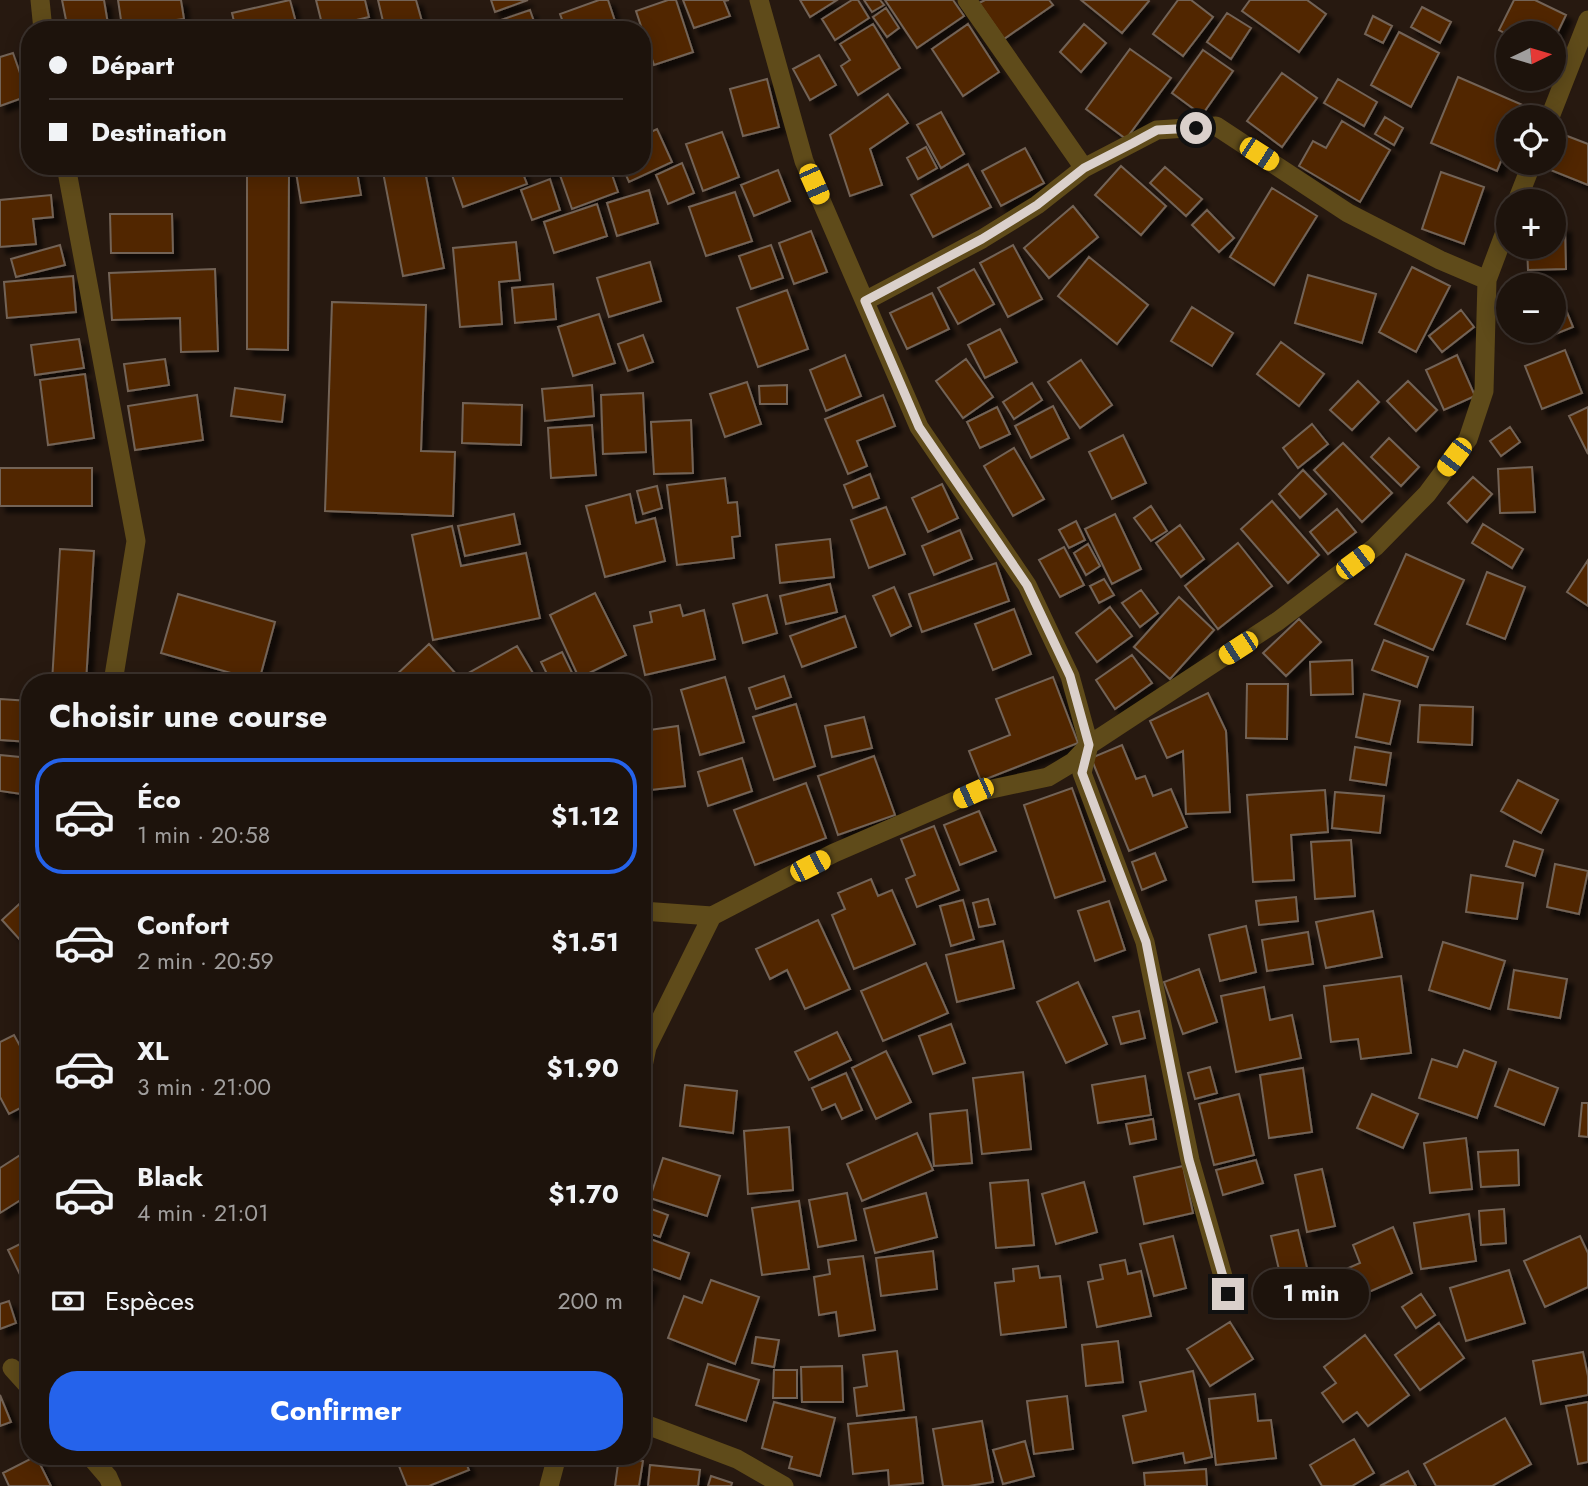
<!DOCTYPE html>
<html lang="fr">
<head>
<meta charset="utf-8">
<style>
  body { margin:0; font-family:Jost,sans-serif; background:#2a201a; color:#f1f3f6; height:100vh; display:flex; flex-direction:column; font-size:26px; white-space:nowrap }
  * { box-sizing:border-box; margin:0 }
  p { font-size:23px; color:#a09e9d }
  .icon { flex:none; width:38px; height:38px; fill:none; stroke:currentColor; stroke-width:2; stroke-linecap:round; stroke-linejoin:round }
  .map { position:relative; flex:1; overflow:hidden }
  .details { position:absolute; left:21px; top:674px; width:630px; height:791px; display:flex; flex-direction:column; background:#1d130c; border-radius:28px; box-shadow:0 4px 18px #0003,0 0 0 2px #3b322d }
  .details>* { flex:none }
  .hud { position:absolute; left:21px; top:21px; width:630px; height:154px; border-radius:28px; box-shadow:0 4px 18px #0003,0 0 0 2px #3b322d; display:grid; align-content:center; height:154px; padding:0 28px; background:#1d130c }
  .needle { width:46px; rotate:85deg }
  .buttons { position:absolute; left:1496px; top:21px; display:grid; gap:14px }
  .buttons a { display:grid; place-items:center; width:70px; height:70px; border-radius:50%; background:#1d130c; box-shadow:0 4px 18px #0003,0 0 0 2px #3b322d; font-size:35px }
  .end { position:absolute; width:32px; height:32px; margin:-16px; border:9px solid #dad0cb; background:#111; box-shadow:0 0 0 4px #111 }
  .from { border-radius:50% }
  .bubble { position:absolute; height:49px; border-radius:24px; background:#1d130c; box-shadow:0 4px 18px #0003,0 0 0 2px #3b322d; font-size:23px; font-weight:700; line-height:49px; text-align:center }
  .car { position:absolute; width:21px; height:42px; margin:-21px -10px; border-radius:9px; box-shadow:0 0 5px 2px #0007; background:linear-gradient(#f5c518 24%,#345 0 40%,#f5c518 0 76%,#345 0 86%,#f5c518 0) }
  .hud b { display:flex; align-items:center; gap:24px; height:66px; font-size:26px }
  .hud b+b { border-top:2px solid #3b322d }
  .hud i { width:18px; height:18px; background:#f1f3f6 }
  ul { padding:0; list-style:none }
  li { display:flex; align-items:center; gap:21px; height:116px; margin:0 14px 10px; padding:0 14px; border:4px solid transparent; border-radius:28px }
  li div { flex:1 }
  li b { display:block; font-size:26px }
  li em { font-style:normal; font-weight:700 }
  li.selected { border-color:#2563eb }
  li>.icon { width:63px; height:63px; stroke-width:1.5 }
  h2 { padding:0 28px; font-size:32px; line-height:84px }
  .pay { display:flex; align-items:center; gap:18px; height:77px; padding:0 28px; font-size:26px }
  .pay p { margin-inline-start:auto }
  .action { display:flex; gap:14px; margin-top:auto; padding:14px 28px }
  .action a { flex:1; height:80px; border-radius:28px; background:#2563eb; color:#fff; font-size:28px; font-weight:700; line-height:80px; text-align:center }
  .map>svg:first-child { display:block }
  .building { fill:#512800; stroke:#736357; stroke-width:2; filter:url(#shadow) }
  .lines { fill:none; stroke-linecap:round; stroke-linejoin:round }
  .minor { stroke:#5f4b1a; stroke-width:19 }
  .route { stroke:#dad0cb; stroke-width:9 }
</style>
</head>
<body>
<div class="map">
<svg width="1588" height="1486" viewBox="0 0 1588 1486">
  <defs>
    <filter id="shadow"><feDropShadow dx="6" dy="6" stdDeviation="2" flood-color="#0009"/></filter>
  </defs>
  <rect width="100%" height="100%" fill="#271910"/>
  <!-- building -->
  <path class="building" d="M62 0H104L109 30H68Z
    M118 0H181L184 19 122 27Z
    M290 0 298 30H236L232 13Z
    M316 0H365L369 17 323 28Z
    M378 0H416L423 25 405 30H385Z
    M491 0H528L495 12Z
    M599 0H608L618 30H566L560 14Z
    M668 0H676L693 52 654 65 636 11Z
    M683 0H729L724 1 730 16 694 28Z
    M800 0H837L810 17Z
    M852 0H858L869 18 835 40 822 19Z
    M864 0H880L884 5 872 12Z
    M885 0H953L964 16 917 48Z
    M985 0H1049L1053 5 1004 39 979 3Z
    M1081 0H1148L1149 1 1122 33Z
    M1178 0H1191L1213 17 1183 56 1153 34Z
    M1250 0H1307L1326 14 1299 52 1242 11Z
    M1514 0H1535L1566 15 1554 40V33H1508V35L1499 30Z
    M1422 7 1451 22 1440 43 1411 27Z
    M886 8 899 28 887 37 873 17Z
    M530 10 537 30H495L492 23Z
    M1227 13 1251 28 1231 59 1207 42Z
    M1373 16 1392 26 1383 43 1365 34Z
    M873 24 900 68 858 95 841 66 850 60 840 44Z
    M968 24 999 72 963 96 932 49Z
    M1084 24 1106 43 1081 72 1060 52Z
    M1399 32 1439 53 1411 107 1371 85Z
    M1130 49 1171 78 1126 139 1086 109Z
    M1203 50 1233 71 1202 115 1172 93Z
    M13 53 28 96 0 106V57Z
    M819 55 836 85 810 100 793 69Z
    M1282 73 1317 98 1282 147 1247 121Z
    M1458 77 1525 106 1520 117H1508V144L1497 171 1431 143Z
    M767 79 779 127 743 136 730 89Z
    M1338 79 1377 102 1364 126 1324 103Z
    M888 94 908 123 870 149 882 185 850 196 830 135Z
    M941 112 964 154 941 168 917 125Z
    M1385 117 1403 128 1394 145 1375 134Z
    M1342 121 1390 150 1360 202 1299 166 1313 141 1326 148Z
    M657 129 672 162 629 182 622 166H642V136Z
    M722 132 739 177 703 191 686 144Z
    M1562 134 1588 144V185L1548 169 1551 163H1554V154Z
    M926 147 937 168 918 179 907 158Z
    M1025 148 1044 183 1001 206 982 171Z
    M682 163 694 193 668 204 656 175Z
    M968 164 991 207 933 237 911 195Z
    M295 166H356L361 195 301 203Z
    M424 166 444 268 403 276 382 167Z
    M449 166H520L527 184 463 207Z
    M542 166H570L545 175Z
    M585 166H609L618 192 572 209 560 175Z
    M1121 166 1166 206 1141 235 1095 195Z
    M1165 167 1202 199 1186 216 1150 183Z
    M247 170H289L288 350 247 349Z
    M778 170 790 201 754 216 741 185Z
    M1441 172 1484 187 1464 244 1422 229Z
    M550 179 560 210 532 220 521 190Z
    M1272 188 1317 216 1274 285 1230 257Z
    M649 190 658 223 617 236 607 203Z
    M735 192 752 241 706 256 689 207Z
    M51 195 53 217 33 219 36 244 0 247V200Z
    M597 204 607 236 554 253 544 222Z
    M1073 206 1098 237 1049 278 1024 248Z
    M1207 210 1234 238 1219 252 1192 225Z
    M110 214H172L173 253H111Z
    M1565 227 1566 269 1528 270 1527 247H1554V228Z
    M811 231 827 272 794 284 779 243Z
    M516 242 520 280 499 282 502 324 460 327 453 248Z
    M60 245 65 265 16 277 11 259Z
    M771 245 783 278 751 289 739 256Z
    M1013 245 1042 299 1008 317 980 263Z
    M1089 257 1148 305 1117 344 1058 296Z
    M650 262 661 301 609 317 597 278Z
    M1412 267 1450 286 1416 352 1379 332Z
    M215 269 218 351 181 352 180 318 112 320 109 273Z
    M974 269 994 304 958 324 938 288Z
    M1308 275 1376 294 1362 343 1295 323Z
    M73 276 76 312 7 318 4 282Z
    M553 284 556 319 515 323 512 288Z
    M787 290 808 349 758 367 737 308Z
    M932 293 949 329 907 349 890 313Z
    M332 302 426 305 421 451 455 452 453 516 325 511Z
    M1564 305 1573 327 1553 335 1551 331H1554V310Z
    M1192 307 1233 333 1212 366 1171 341Z
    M1461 310 1474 327 1442 352 1429 336Z
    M599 314 615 363 573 376 558 327Z
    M1000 329 1017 362 985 378 968 345Z
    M643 335 653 362 628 371 618 344Z
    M79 339 84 368 35 375 31 345Z
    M1281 342 1324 374 1299 406 1257 374Z
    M1565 350 1582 393 1542 409 1525 366Z
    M845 355 861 396 826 411 810 370Z
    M1457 355 1475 396 1444 410 1426 370Z
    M165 359 169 385 128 391 124 364Z
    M966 359 993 397 963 418 936 381Z
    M1081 360 1112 405 1080 428 1048 382Z
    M85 374 94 438 48 445 40 380Z
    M1358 381 1379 402 1352 430 1330 410Z
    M1408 381 1437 410 1416 431 1387 401Z
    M747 382 761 424 725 437 710 394Z
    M1032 383 1042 400 1014 419 1003 402Z
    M592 385 594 416 545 421 542 389Z
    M787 385V404H760L759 386Z
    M235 388 285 395 282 422 231 416Z
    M643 393 646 452 603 454 601 395Z
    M197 395 203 440 135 450 128 406Z
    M883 395 895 426 857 441 867 466 848 474 825 419Z
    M463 403 522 405 521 445 462 443Z
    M1053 406 1069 438 1031 458 1015 426Z
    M997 407 1010 434 980 448 967 422Z
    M1588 407V454L1569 416Z
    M691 420 693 473 654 474 651 422Z
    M1312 424 1328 444 1298 468 1283 448Z
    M592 425 596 475 551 478 548 428Z
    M1510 427 1520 442 1501 456 1490 441Z
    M1123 435 1146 483 1112 499 1089 452Z
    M1389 438 1419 467 1401 486 1371 457Z
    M1343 443 1392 493 1362 522 1314 470Z
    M1014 448 1044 499 1013 516 984 466Z
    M1532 467 1535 512 1500 513 1498 469Z
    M0 468H92V506H0Z
    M1303 470 1326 494 1300 518 1279 494Z
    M870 474 879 498 853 508 844 485Z
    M1473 477 1492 494 1467 522 1448 503Z
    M725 478 728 503 737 502 740 536 732 537 734 558 677 565 667 485Z
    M942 484 958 518 928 532 912 498Z
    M657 486 662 508 643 514 637 491Z
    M630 494 636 523 655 518 665 561 605 577 586 506Z
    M1272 501 1319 555 1288 583 1241 529Z
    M1151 506 1167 531 1151 541 1134 518Z
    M886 507 905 554 869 568 851 520Z
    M1337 509 1356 532 1328 554 1310 532Z
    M514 514 520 544 465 556 458 526Z
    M1115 514 1141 569 1112 584 1085 529Z
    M1076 521 1085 540 1069 548 1059 530Z
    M1483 524 1523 549 1512 568 1472 543Z
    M1180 525 1204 559 1181 577 1156 543Z
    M452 526 461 566 526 553 540 618 433 640 412 535Z
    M960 530 972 559 934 575 922 546Z
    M830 539 834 577 780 583 776 545Z
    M1238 543 1272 586 1218 629 1185 586Z
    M1088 544 1100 566 1086 575 1074 553Z
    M1064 547 1084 585 1060 597 1039 560Z
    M60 549 94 551 86 682H52Z
    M1406 554 1464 580 1433 650 1375 624Z
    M1588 560V606L1567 592Z
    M996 563 1009 601 922 632 909 594Z
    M1487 572 1525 587 1505 639 1467 624Z
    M1104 579 1114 595 1099 603 1090 586Z
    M830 584 837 612 786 624 780 596Z
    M894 587 911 626 891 636 873 596Z
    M1141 590 1158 613 1140 627 1122 603Z
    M595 593 626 655 579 678 550 615Z
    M178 594 275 622 259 681 161 653Z
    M767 595 777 633 743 643 733 604Z
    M1179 597 1214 630 1170 679 1134 647Z
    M680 605 683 616 704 610 715 659 645 675 634 626 652 622 650 612Z
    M1110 607 1132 636 1097 662 1076 633Z
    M1014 609 1031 654 993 670 975 624Z
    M845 616 856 647 802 667 790 636Z
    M1299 619 1321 642 1286 676 1263 653Z
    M1384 640 1428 657 1417 687 1372 670Z
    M429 644 456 674 446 682H397L393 678Z
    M517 646 537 680 533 682H469L465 675Z
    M562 652 575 679 567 682H551L541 662Z
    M1132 655 1152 683 1115 709 1096 680Z
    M1352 660 1353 694 1311 695 1310 662Z
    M784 676 791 697 756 709 749 688Z
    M725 677 744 742 700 755 681 690Z
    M1053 677 1078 743 981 781 969 751 1010 735 996 699Z
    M1247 684H1288L1287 739 1246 738Z
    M1208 693 1226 731 1230 812 1186 814 1183 751 1167 758 1150 721Z
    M1364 694 1400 701 1390 744 1356 737Z
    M0 699 30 701V742L0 740Z
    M796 704 815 766 774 780 753 717Z
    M1420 705 1473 707 1472 745 1418 742Z
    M864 717 872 748 832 757 825 726Z
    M678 726 685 786 642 791V731Z
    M1122 745 1136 779 1145 776 1153 796 1171 789 1187 827 1129 851 1091 758Z
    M1355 747 1391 753 1386 785 1350 780Z
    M0 755 30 758 29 795 0 791Z
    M874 756 895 815 838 835 818 776Z
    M742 758 752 791 708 806 698 772Z
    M1518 780 1558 800 1541 833 1501 811Z
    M806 783 826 838 755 865 734 810Z
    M1072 788 1105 881 1055 898 1024 805Z
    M1325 790 1328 832 1291 835 1294 880 1253 882 1247 795Z
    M1335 792 1384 796 1380 833 1332 828Z
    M979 811 996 851 960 865 944 825Z
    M21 818H30V841H20Z
    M934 826 959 890 917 907 906 879 915 875 901 839Z
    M1351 840 1355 896 1315 899 1311 842Z
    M1514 841 1543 850 1535 876 1506 866Z
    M1155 853 1166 880 1142 890 1132 862Z
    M1555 864 1588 871 1579 914 1547 907Z
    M1471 875 1523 883 1517 919 1466 912Z
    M871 879 878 896 892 890 915 944 854 969 832 915 845 909 838 893Z
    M30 894V951L2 920Z
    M1296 897 1298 921 1259 925 1256 901Z
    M988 899 995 924 979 927 973 903Z
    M963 900 974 939 951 946 940 906Z
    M1109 901 1125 950 1095 961 1078 911Z
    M1373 911 1382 957 1326 968 1316 922Z
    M818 920 850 989 805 1009 787 970 770 979 756 949Z
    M1246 926 1256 972 1220 981 1209 935Z
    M1308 932 1313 964 1267 971 1262 940Z
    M1003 941 1014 988 957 1002 946 955Z
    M1443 942 1505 961 1490 1009 1429 990Z
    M926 963 948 1013 883 1041 861 991Z
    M1199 969 1217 1022 1183 1034 1164 982Z
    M1514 970 1567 979 1560 1018 1508 1009Z
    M1401 976 1411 1053 1361 1059 1358 1039 1331 1042 1324 986Z
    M1078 982 1107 1044 1066 1063 1037 1002Z
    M1264 987 1270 1020 1292 1015 1301 1058 1236 1072 1221 996Z
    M1139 1011 1145 1038 1121 1044 1113 1017Z
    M951 1024 965 1063 933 1074 919 1036Z
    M837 1032 851 1060 809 1080 795 1052Z
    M14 1035 30 1064V1103L9 1114 0 1097V1042Z
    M1464 1050 1496 1062 1477 1118 1419 1098 1432 1059 1457 1067Z
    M886 1051 911 1102 876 1119 852 1068Z
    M1210 1067 1217 1093 1195 1099 1188 1073Z
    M1303 1068 1312 1132 1269 1138 1260 1075Z
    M1509 1069 1558 1088 1544 1125 1495 1106Z
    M1023 1072 1031 1149 982 1154 973 1078Z
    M846 1073 862 1110 842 1119 835 1104 822 1110 812 1088Z
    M1145 1076 1151 1115 1098 1123 1092 1085Z
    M685 1085 737 1091 733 1133 680 1126Z
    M1239 1094 1254 1155 1214 1165 1199 1104Z
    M1372 1094 1418 1114 1403 1148 1357 1128Z
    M1582 1103H1588V1137L1579 1136Z
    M967 1110 972 1163 934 1166 930 1114Z
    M1153 1119 1156 1139 1130 1144 1126 1124Z
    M789 1127 793 1190 748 1194 744 1131Z
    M917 1133 933 1170 862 1201 847 1164Z
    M1466 1138 1472 1189 1430 1193 1424 1143Z
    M1518 1150 1519 1185 1481 1187 1478 1152Z
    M25 1152 30 1160V1194L0 1213V1168Z
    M663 1158 720 1176 707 1216 650 1198Z
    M1256 1160 1263 1183 1223 1195 1216 1170Z
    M1183 1166 1193 1213 1144 1224 1134 1177Z
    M1322 1169 1335 1226 1307 1232 1295 1175Z
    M1028 1180 1034 1245 996 1248 990 1183Z
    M1084 1182 1097 1232 1056 1244 1042 1194Z
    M847 1193 856 1240 818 1247 809 1200Z
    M926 1193 937 1237 875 1253 864 1209Z
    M799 1201 809 1269 762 1275 752 1208Z
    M643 1206 668 1215 660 1237 642 1231Z
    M1504 1209 1506 1243 1481 1245 1479 1211Z
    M1469 1214 1476 1261 1421 1269 1414 1223Z
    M1393 1227 1412 1273 1328 1310 1316 1282 1360 1263 1353 1245Z
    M1298 1230 1308 1272 1281 1278 1271 1236Z
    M642 1236 689 1253 680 1279 642 1265Z
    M1173 1236 1186 1288 1154 1296 1140 1244Z
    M1580 1236 1588 1253V1287L1545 1307 1524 1261Z
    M30 1239V1295L8 1250Z
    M933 1251 937 1289 881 1296 876 1258Z
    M863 1256 875 1330 839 1336 836 1312 819 1315 814 1277 830 1274 828 1260Z
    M1125 1260 1128 1274 1141 1271 1151 1316 1097 1327 1088 1282 1103 1279 1100 1265Z
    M1038 1266 1040 1278 1060 1276 1066 1327 1001 1335 995 1283 1014 1281 1013 1269Z
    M1509 1270 1525 1323 1466 1341 1450 1288Z
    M642 1277 652 1281 642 1308Z
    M1278 1278 1284 1298 1268 1302 1263 1282Z
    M711 1280 759 1297 735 1364 668 1338 684 1296 702 1303Z
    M1421 1294 1435 1315 1416 1328 1402 1307Z
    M9 1301 16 1323 0 1329V1304Z
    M1230 1322 1253 1359 1210 1386 1187 1349Z
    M1439 1323 1464 1358 1420 1390 1395 1355Z
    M1365 1335 1409 1395 1368 1426 1357 1412 1343 1422 1322 1393 1336 1383 1324 1367Z
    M756 1337 779 1340 774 1367 752 1363Z
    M1118 1341 1123 1382 1086 1386 1082 1345Z
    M897 1351 904 1410 857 1416 854 1388 867 1386 863 1355Z
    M1583 1352 1588 1376V1395L1541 1404 1533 1361Z
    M708 1364 759 1380 746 1421 696 1405Z
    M842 1366 843 1402H802L801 1367Z
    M774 1370H797V1398H773Z
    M1193 1371 1212 1457 1185 1463 1183 1453 1133 1463 1123 1416 1146 1411 1140 1382Z
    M1255 1394 1258 1421 1271 1420 1276 1458 1216 1465 1209 1399Z
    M0 1395 11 1422 0 1426Z
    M1067 1396 1073 1449 1034 1454 1027 1401Z
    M774 1402 835 1418 820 1476 789 1468 792 1457 762 1448Z
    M1588 1402V1462L1578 1464 1566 1406Z
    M916 1417 923 1483 889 1486 888 1470 853 1474 848 1424Z
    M1505 1418 1531 1464 1492 1486H1436L1424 1464Z
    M982 1421 993 1482 969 1486H943L933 1429Z
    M1354 1439 1374 1473 1352 1486H1322L1310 1465Z
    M1025 1441 1034 1476 1003 1484 993 1450Z
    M36 1456 51 1486H9L3 1473Z
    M395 1456H463L469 1470 429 1486H407Z
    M619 1457 643 1461 639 1486H615Z
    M650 1465 700 1470 698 1486H648Z
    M1206 1469 1207 1486H1145L1144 1473Z
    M1408 1471 1416 1486H1380Z
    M711 1476 732 1483 731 1486H708Z"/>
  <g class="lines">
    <!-- minor -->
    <path class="minor" d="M40 0 43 30
      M759 0 804 161 919 427 1027 585 1070 676 1089 745 1082 773 1145 942 1190 1160 1228 1294
      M967 0 1084 168
      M1550 117 1588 20
      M66 166 136 541 113 682
      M1517 201 1532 163
      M865 301 982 239 1037 205 1084 168 1157 130 1216 126 1348 213 1440 260 1487 280
      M642 911 712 916 834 853 973 793 1048 777 1073 762 1089 745 1278 621 1375 547 1427 494 1468 439 1484 391 1487 280 1508 224
      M642 1071 647 1047 712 916
      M12 1368 30 1388
      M642 1423 737 1459 784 1486
      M90 1456 108 1477 112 1486
      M549 1486 557 1456"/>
  </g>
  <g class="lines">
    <!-- route -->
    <path class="route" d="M1196 128 1157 130 1133 143 1084 168 1037 205 982 239 865 301 919 427 1027 585 1070 676 1089 745 1082 773 1146 942 1189 1160 1228 1294"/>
  </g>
</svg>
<div class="buttons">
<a><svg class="needle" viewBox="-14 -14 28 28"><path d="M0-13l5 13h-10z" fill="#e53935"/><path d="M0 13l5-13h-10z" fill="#a09e9d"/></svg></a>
<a><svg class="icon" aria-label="locate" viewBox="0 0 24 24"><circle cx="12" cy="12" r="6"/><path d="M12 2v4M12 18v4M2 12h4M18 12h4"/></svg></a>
<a>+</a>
<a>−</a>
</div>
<i class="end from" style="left:1196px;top:128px"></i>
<i class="end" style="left:1228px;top:1294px"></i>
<div class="bubble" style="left:1253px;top:1269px;width:116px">1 min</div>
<i class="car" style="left:1259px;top:154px;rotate:123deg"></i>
<i class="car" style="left:814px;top:184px;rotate:156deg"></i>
<i class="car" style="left:1454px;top:457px;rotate:217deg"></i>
<i class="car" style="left:1355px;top:562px;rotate:53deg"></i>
<i class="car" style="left:1238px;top:648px;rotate:237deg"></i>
<i class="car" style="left:973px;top:793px;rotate:246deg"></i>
<i class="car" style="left:810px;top:866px;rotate:63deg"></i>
<div class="hud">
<b><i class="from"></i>Départ</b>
<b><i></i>Destination</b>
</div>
<section class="details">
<h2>Choisir une course</h2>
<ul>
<li class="selected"><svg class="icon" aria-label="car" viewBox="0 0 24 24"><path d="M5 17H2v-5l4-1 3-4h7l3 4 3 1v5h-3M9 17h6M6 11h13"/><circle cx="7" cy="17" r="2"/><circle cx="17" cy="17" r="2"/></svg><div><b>Éco</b><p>1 min · 20:58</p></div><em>$1.12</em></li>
<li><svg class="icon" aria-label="car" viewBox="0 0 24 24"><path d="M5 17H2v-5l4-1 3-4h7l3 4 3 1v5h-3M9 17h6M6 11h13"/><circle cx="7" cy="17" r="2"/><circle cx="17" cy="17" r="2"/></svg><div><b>Confort</b><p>2 min · 20:59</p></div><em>$1.51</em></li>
<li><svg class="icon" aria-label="car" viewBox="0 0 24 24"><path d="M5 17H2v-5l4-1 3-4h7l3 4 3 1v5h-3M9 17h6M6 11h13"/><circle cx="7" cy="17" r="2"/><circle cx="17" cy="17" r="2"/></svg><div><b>XL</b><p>3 min · 21:00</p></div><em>$1.90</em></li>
<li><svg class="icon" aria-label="car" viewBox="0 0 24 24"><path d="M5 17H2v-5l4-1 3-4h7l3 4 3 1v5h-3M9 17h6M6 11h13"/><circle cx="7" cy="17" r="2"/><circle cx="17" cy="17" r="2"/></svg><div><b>Black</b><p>4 min · 21:01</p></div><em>$1.70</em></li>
</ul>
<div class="pay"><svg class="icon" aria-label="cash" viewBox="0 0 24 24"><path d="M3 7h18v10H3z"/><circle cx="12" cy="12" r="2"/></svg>Espèces<p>200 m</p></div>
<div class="action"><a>Confirmer</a></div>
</section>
</div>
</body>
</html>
